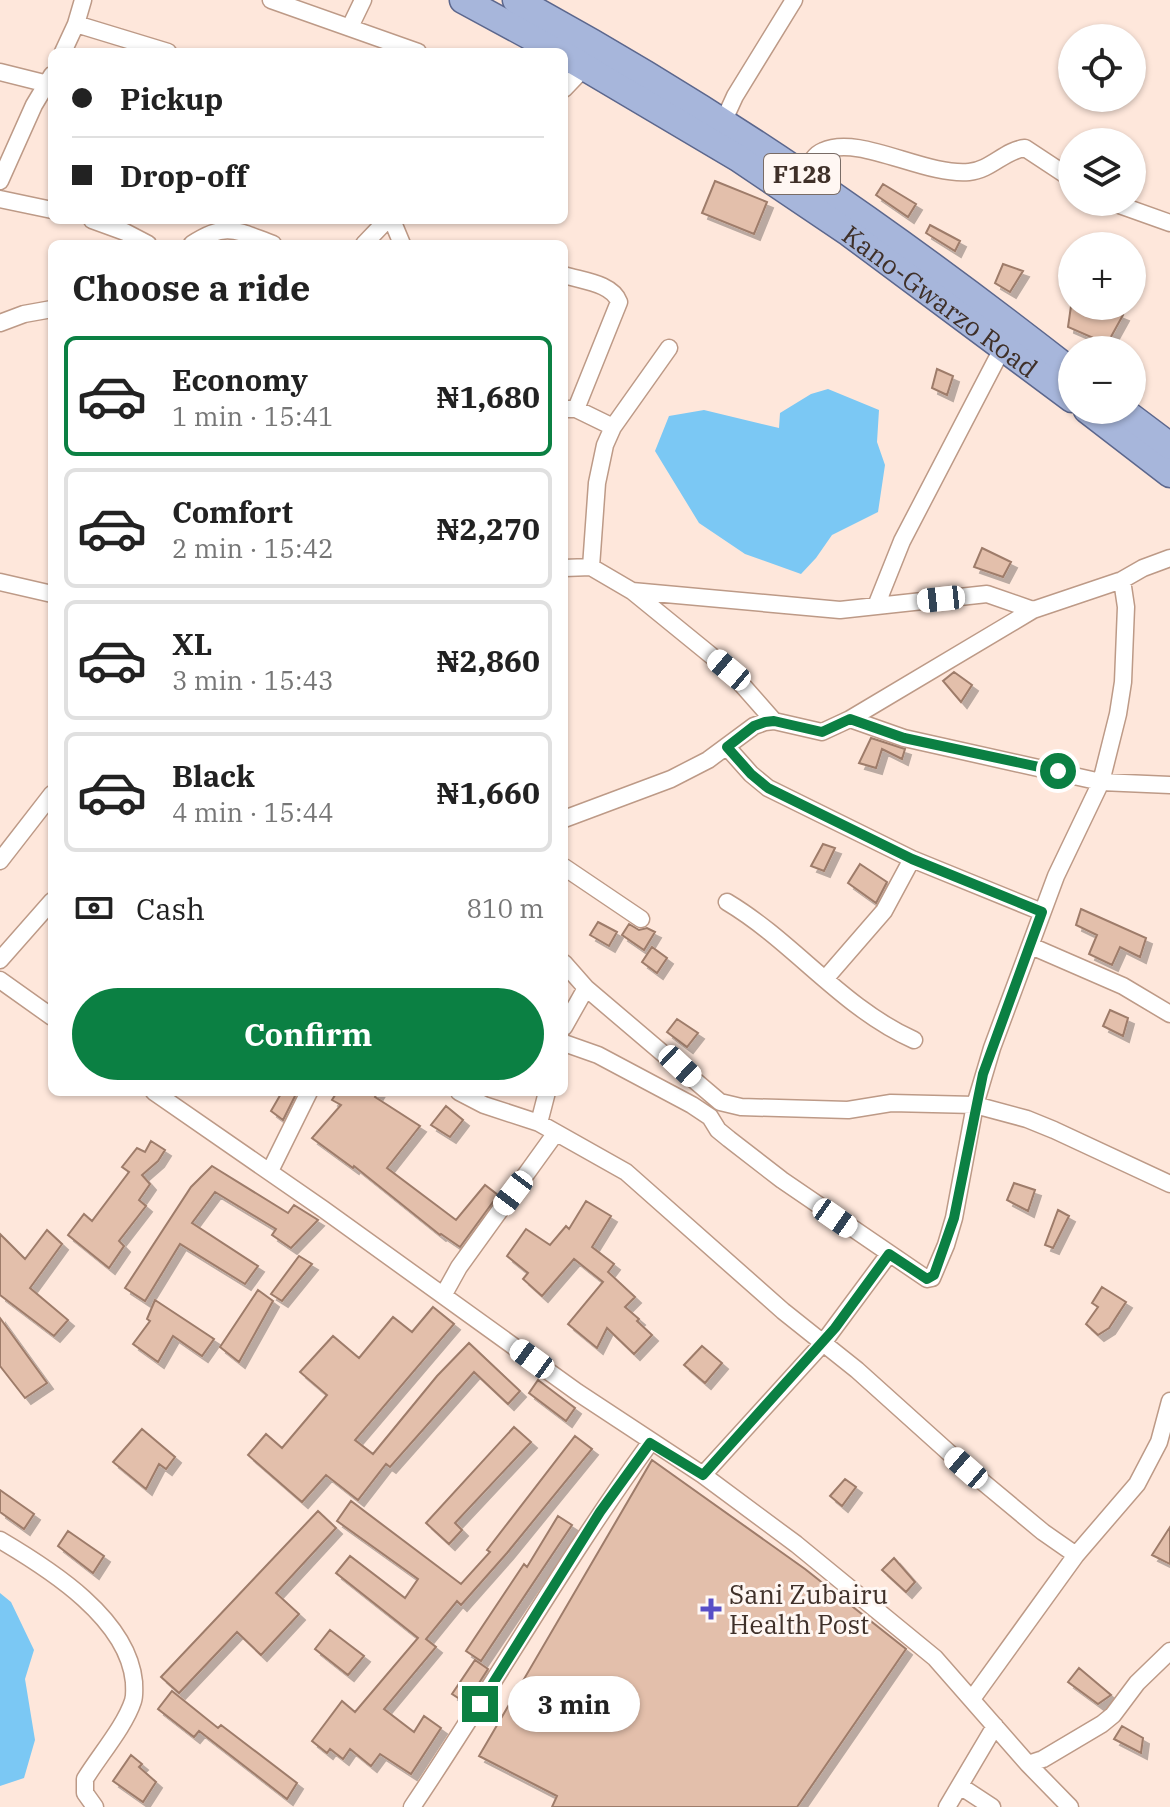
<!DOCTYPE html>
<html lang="en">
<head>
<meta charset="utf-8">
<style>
  body { margin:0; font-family:"IBM Plex Serif",serif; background:#f2f2f2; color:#222; height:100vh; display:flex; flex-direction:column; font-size:30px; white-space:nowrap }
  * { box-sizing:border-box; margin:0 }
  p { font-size:26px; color:#767676 }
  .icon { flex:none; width:44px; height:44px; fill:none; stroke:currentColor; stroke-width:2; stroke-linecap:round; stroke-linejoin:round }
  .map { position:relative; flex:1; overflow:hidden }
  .side { position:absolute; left:48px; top:240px; width:520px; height:856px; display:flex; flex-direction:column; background:#fff; border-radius:12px; box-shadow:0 2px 6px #0004 }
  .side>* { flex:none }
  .banner { position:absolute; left:48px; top:48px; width:520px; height:176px; border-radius:12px; box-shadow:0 2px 6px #0004; display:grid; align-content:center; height:176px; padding:0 24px; background:#fff }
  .fabs { position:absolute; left:1058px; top:24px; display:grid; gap:16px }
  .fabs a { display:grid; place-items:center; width:88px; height:88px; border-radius:50%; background:#fff; box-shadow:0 2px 6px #0004; font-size:40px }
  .end { position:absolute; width:36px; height:36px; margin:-18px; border:10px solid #0b8043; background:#fff; box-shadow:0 0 0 4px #fff }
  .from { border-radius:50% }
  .bubble { position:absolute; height:56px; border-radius:28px; background:#fff; box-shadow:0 2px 6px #0004; font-size:26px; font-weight:700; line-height:56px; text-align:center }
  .car { position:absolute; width:24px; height:48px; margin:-24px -12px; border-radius:10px; box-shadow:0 0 6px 2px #0007; background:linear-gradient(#fff 24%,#345 0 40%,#fff 0 76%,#345 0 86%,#fff 0) }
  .banner b { display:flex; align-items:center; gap:28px; height:76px; font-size:30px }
  .banner b+b { border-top:2px solid #e0e0e0 }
  .banner i { width:20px; height:20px; background:#222 }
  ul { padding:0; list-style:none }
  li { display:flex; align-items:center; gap:24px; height:120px; margin:0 16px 12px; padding:0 8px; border:4px solid #e0e0e0; border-radius:12px }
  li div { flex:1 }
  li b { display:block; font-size:30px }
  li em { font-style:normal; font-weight:700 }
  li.active { border-color:#0b8043 }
  li>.icon { width:72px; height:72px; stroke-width:1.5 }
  h2 { padding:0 24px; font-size:36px; line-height:96px }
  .pay { display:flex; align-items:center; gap:20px; height:88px; padding:0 24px; font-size:30px }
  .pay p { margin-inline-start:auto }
  .primary-button { display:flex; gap:16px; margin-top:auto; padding:16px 24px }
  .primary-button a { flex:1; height:92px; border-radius:48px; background:#0b8043; color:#fff; font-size:32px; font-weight:700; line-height:92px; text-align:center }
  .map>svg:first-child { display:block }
  .water { fill:#7bc8f4 }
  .building { fill:#e3bfab; stroke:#9e7c6a; stroke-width:2; filter:url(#shadow) }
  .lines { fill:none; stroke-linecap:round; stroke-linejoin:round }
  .street-casing { stroke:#bd9a87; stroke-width:19 }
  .primary-casing { stroke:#5c678d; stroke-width:29 }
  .street { stroke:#fff; stroke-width:16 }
  .primary { stroke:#a7b6db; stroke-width:26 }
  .route { stroke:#0b8043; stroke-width:10 }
  .poi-dot { fill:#594ec6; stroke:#fff7f3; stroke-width:3 }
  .labels { text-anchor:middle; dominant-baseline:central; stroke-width:6; stroke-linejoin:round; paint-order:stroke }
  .shield { fill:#fff7f3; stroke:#796c66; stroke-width:2 }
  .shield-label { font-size:24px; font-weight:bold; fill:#3f3029 }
  .street-label { font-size:26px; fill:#3f3029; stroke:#fff7f3 }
  .poi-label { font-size:26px; fill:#3f3029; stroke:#fff7f3; text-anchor:start }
</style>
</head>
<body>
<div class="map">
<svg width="1170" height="1807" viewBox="0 0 1170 1807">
  <defs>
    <filter id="shadow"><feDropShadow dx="6" dy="6" stdDeviation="0" flood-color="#0004"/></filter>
  </defs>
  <rect width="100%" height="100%" fill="#fee7db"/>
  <!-- water -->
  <path class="water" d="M828 389 879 410 877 442 885 465 878 512 832 535 816 558 801 574 745 554 699 523 655 451 669 416 704 410 779 428 780 413 811 394Z
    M0 1593 11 1602 34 1650 25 1679 35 1740 24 1778 0 1786Z"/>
  <!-- building -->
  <path class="building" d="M715 181 767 202 754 234 702 213Z
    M883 184 916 204 908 217 876 195Z
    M930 225 960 241 955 251 926 233Z
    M1003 264 1023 271 1010 292 995 283Z
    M1071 306H1101L1123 315 1107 344 1068 327Z
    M937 369 953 376 947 395 932 388Z
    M982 548 1011 562 1003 577 974 567Z
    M954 672 972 685 961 702 943 681Z
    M871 738 905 749 902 759 882 749 876 768 859 763Z
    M823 844 835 848 824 871 811 866Z
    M860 864 887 882 876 903 848 883Z
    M1081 909 1146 938 1140 957 1120 947 1112 965 1089 954 1097 935 1076 925Z
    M598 922 617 932 609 946 590 935Z
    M629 924 639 930 647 928 655 932 644 950 622 935Z
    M652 947 667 958 657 973 642 962Z
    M1110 1010 1128 1018 1123 1036 1103 1026Z
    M677 1019 698 1033 687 1047 667 1032Z
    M282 1092H297L283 1120 271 1111Z
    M337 1092H378L375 1097 420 1126 387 1168 456 1220 485 1185 498 1195 460 1247 441 1234 440 1235 354 1166 353 1168 312 1138 341 1105 332 1100Z
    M446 1106 463 1120 450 1137 431 1125Z
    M151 1141 165 1150 158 1161 142 1175 150 1184 139 1200 146 1206 119 1241 124 1246 109 1268 68 1235 84 1214 92 1221 129 1172 122 1167 137 1148 145 1152Z
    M212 1166 288 1213 294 1205 318 1220 291 1248 272 1235 276 1229 215 1192 192 1223 258 1266 245 1284 180 1244 145 1301 125 1288 191 1187Z
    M1014 1183 1035 1190 1028 1211 1007 1200Z
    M586 1201 611 1216 592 1247 614 1264 608 1272 635 1297 625 1307 639 1319 637 1321 652 1335 634 1354 607 1328 597 1348 568 1324 603 1282 574 1259 542 1296 523 1279 528 1273 507 1256 526 1229 550 1245 566 1226 569 1229Z
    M1058 1210 1069 1216 1053 1248 1045 1245Z
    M47 1230 62 1244 30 1288 68 1320 54 1336 0 1295V1234L25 1259Z
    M299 1256 312 1264 282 1301 271 1294Z
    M1102 1287 1126 1302 1109 1328 1098 1335 1086 1324 1098 1307 1092 1303Z
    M258 1290 273 1301 239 1362 220 1347Z
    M155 1300 214 1339 202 1356 173 1336 158 1362 133 1344 150 1321 147 1319Z
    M433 1307 454 1324 355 1440 373 1454 437 1376 469 1343 520 1391 508 1404 474 1372 390 1467 386 1464 358 1500 326 1475 302 1502 248 1455 266 1434 282 1448 327 1395 300 1372 333 1336 359 1358 393 1317 412 1332Z
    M0 1318 47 1383 25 1398 0 1366Z
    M702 1346 722 1363 705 1383 684 1365Z
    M538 1380 575 1408 566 1421 529 1393Z
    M514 1427 531 1442 455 1523 462 1530 449 1544 426 1523Z
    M142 1429 175 1457 166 1469 159 1464 146 1489 113 1462Z
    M575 1436 592 1449 507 1553 461 1605 457 1601 426 1639 436 1647 384 1709 414 1732 424 1716 441 1728 411 1774 380 1754 371 1766 350 1749 343 1759 330 1749 327 1753 312 1741 342 1701 355 1712 418 1638 336 1573 350 1556 405 1598 418 1579 337 1521 351 1501 461 1584 490 1552 487 1550Z
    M652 1460 805 1569 906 1649 797 1807H552L557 1796 479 1756Z
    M845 1479 856 1487 842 1506 830 1496Z
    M0 1490 34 1514 24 1529 0 1512Z
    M318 1511 336 1528 276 1593 299 1614 261 1655 237 1632 179 1693 161 1677Z
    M558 1516 572 1525 481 1661 466 1651 524 1564 527 1567Z
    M1170 1527V1564L1152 1555Z
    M68 1531 104 1556 93 1573 58 1546Z
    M894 1558 915 1582 906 1592 882 1570Z
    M330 1630 364 1656 348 1675 315 1649Z
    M475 1660 488 1669 466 1703 452 1694Z
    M1079 1668 1111 1695 1098 1704 1068 1682Z
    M172 1691 218 1728 221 1725 297 1783 287 1799 199 1731 194 1737 158 1709Z
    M1122 1726 1143 1738 1141 1753 1114 1739Z
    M131 1755 142 1764 139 1767 156 1782 143 1802 113 1781Z"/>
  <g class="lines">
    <defs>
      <path id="street" d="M271 0 418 52
        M76 24 168 52
        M350 27 363 0
        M63 52 76 24 83 0
        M0 72 52 85
        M564 89 586 66
        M724 120 735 96 794 0
        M804 175C809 166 813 155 823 151 859 134 924 176 969 172 991 170 1005 150 1025 148L1072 179
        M0 181 34 105 52 75
        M0 199 52 210
        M1111 202 1170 223
        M92 220 125 232 148 244
        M392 220 402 244
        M192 244C227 221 237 231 273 244
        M364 244 387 220
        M564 275C582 281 612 283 619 302L576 409
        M0 323 24 314 52 309
        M564 409H576L613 427
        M591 567 597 483 605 445 613 427 669 348
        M564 568 591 567 632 591 729 670 774 721
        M0 582 52 594
        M632 591 840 610 987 594 1033 610
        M876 606 902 541 1003 347
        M850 719 904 738 1101 782 1170 785
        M727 747 751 774 768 788 912 859 1042 912
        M564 819 671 779 708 760 754 726 765 722 774 721 822 732 850 719 1033 610 1122 580 1143 568 1170 558
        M0 861 52 794
        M564 867 641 919
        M727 902C794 942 842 1008 914 1040
        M1031 946 1123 986 1170 1014
        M0 960 52 901
        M564 963 586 988 720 1102 741 1107 848 1110 891 1103 975 1105 1027 1119 1054 1130 1170 1184
        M825 979 884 911 912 859
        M0 980 52 1017
        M564 1027 586 988
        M564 1043 598 1055 692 1105 710 1117 718 1130 729 1139 782 1180 927 1279 932 1278 946 1245 954 1218 975 1105 992 1048 1056 876 1101 782 1118 714 1123 682 1126 607 1122 580
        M154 1092 323 1209 577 1392 703 1475 796 1544 935 1658 1028 1764 1070 1807
        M459 1092 484 1105 539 1123 626 1172 783 1311 857 1370 966 1468 1043 1532 1076 1555
        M539 1123 547 1092
        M270 1171 309 1092
        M444 1294 459 1267 555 1134
        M703 1475 823 1343 889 1254
        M0 1540C51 1570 128 1619 134 1682 134 1688 135 1695 133 1701 125 1726 99 1756 85 1779V1793L95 1807
        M972 1699 1076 1555 1137 1484 1159 1442 1170 1401
        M1028 1764 1043 1759 1102 1724 1113 1715 1137 1683 1170 1651
        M960 1786 992 1807
        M412 1807C493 1687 565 1560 650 1443
        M947 1807 995 1726"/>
      <g id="primary">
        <path d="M463 0 559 52"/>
        <path d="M516 0C713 106 896 234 1072 372"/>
        <path id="s1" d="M564 55 738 158 849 233 1072 399"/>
        <path d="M1087 410 1170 474"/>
        <path d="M1122 410 1170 446"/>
      </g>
    </defs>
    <!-- street casing -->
    <use href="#street" class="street-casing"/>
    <!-- primary casing -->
    <use href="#primary" class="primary-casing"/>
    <!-- street -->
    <use href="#street" class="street"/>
    <!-- primary -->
    <use href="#primary" class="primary"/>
  </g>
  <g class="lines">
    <!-- route -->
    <path class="route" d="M480 1704 600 1512 650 1443 703 1475 835 1328 889 1254 927 1279 934 1275 954 1218 983 1074 1042 912 912 859 768 788 751 774 727 747 754 726 765 722 774 721 822 732 850 719 904 738 1058 771"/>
  </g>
  <!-- markers -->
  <path class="poi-dot" d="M707 1597h8v8h8v8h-8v8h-8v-8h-8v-8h8z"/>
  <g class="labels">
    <!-- shield labels -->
    <rect class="shield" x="764" y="154" width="76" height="40" rx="6"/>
    <g class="shield-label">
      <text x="802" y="174">F128</text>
    </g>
    <!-- street labels -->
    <g class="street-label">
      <text stroke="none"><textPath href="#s1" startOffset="450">Kano-Gwarzo Road</textPath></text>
    </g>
    <!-- poi labels -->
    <g class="poi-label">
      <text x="729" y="1594">Sani Zubairu<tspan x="729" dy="30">Health Post</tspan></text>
    </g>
  </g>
</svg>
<div class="fabs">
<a><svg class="icon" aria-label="locate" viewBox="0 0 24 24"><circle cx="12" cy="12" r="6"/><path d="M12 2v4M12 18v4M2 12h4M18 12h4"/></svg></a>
<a><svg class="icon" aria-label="layers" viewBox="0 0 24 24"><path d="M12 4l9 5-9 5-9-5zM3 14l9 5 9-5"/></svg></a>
<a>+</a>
<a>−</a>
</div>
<i class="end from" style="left:1058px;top:771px"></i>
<i class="end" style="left:480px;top:1704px"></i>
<div class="bubble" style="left:508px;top:1676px;width:132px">3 min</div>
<i class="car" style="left:941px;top:599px;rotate:264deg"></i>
<i class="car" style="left:729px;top:670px;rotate:310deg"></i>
<i class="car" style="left:680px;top:1066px;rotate:133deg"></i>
<i class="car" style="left:513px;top:1193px;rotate:217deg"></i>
<i class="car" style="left:835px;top:1218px;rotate:125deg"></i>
<i class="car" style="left:532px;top:1359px;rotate:306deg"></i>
<i class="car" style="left:966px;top:1468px;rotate:311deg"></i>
<div class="banner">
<b><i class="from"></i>Pickup</b>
<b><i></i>Drop-off</b>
</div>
<section class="side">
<h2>Choose a ride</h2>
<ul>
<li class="active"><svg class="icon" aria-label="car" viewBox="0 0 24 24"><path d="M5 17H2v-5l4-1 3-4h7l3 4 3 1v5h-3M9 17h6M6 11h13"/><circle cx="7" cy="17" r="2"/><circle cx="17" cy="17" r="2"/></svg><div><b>Economy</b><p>1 min · 15:41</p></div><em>₦1,680</em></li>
<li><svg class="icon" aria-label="car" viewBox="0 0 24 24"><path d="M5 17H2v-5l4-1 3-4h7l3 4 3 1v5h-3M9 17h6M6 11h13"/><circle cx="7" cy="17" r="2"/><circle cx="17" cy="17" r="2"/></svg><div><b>Comfort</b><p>2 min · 15:42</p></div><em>₦2,270</em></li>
<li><svg class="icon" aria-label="car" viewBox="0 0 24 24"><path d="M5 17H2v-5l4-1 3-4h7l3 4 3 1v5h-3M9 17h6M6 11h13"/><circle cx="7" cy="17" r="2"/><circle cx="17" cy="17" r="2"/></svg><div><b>XL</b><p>3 min · 15:43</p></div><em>₦2,860</em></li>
<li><svg class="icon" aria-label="car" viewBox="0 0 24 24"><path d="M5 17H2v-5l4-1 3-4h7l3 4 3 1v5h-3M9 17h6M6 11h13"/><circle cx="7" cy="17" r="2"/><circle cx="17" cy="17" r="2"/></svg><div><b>Black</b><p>4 min · 15:44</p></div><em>₦1,660</em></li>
</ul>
<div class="pay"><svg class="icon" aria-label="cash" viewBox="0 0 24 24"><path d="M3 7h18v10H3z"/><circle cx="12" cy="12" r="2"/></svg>Cash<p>810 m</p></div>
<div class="primary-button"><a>Confirm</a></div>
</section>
</div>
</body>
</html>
